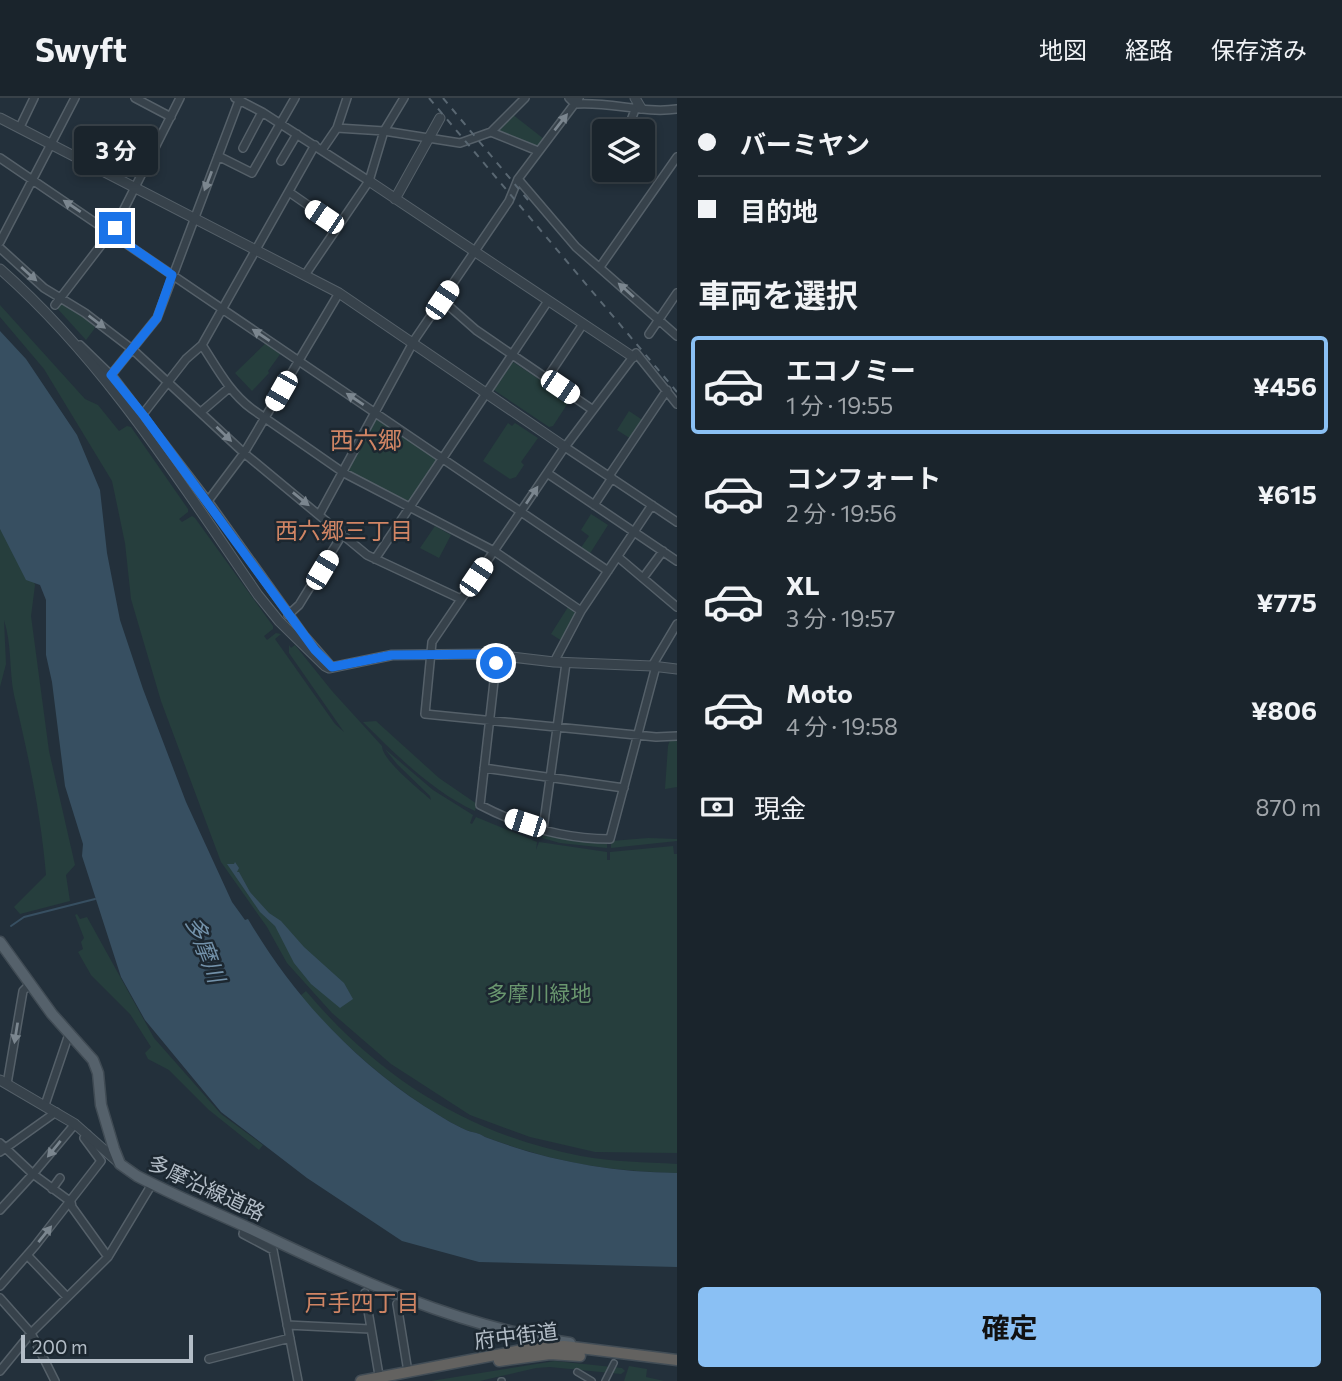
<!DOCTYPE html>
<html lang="ja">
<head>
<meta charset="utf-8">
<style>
  body { margin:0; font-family:Commissioner,"Noto Sans JP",sans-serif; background:#232c34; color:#f1f3f6; height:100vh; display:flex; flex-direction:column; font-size:26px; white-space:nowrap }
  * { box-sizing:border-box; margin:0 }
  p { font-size:23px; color:#9fa4a9 }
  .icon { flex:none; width:38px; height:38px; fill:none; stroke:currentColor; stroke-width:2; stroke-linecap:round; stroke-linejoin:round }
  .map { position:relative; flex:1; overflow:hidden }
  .drawer { display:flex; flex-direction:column; background:#1a242c; width:665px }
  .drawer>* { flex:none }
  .top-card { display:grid; align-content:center; height:154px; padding:0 21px; background:#1a242c }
  .tools { position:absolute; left:592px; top:21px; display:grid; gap:14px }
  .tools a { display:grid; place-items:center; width:63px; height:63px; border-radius:7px; background:#1a242c; box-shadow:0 4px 10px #0003,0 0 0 2px #384148; font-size:35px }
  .scale { position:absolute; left:21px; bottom:18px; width:172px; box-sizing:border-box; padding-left:7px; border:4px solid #b3bdc7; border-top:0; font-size:19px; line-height:24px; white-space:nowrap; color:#b3bdc7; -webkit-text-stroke:5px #1c2730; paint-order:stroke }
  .end { position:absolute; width:32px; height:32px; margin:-16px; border:9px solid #1a73e8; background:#fff; box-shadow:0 0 0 4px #fff }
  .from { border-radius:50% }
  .bubble { position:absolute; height:49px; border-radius:7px; background:#1a242c; box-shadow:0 4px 10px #0003,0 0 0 2px #384148; font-size:23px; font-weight:700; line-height:49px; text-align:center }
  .car { position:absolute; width:21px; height:42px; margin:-21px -10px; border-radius:9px; box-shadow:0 0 5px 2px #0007; background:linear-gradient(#fff 24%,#345 0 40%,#fff 0 76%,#345 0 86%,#fff 0) }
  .top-card b { display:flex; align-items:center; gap:24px; height:66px; font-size:26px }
  .top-card b+b { border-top:2px solid #384148 }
  .top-card i { width:18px; height:18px; background:#f1f3f6 }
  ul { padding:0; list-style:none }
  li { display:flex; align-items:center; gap:21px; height:98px; margin:0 14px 10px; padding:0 7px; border:4px solid transparent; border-radius:7px }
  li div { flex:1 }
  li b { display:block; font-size:26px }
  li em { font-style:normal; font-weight:700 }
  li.selected { border-color:#8ac0f4 }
  li>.icon { width:63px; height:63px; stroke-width:1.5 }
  h2 { padding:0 21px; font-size:32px; line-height:84px }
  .pay { display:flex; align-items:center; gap:18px; height:77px; padding:0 21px; font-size:26px }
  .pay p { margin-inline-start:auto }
  .primary-button { display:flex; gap:14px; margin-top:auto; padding:14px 21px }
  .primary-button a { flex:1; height:80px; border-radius:7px; background:#8ac0f4; color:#111; font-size:28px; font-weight:700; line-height:80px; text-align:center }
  header { display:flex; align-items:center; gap:42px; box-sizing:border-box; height:98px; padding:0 35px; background:#1a242c; border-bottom:2px solid #384148 }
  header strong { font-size:33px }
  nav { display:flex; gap:38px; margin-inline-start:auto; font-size:24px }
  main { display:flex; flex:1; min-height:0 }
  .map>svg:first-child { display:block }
  .green { fill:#263e3d }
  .water { fill:#374f61 }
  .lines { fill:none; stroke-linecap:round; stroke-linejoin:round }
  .stream { stroke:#374f61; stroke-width:2 }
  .pedestrian-casing { stroke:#556069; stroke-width:8 }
  .minor-casing { stroke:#556069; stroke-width:10 }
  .tertiary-casing { stroke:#556069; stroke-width:11 }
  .primary-casing { stroke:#404b54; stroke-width:13 }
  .trunk-casing { stroke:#424d56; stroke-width:13 }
  .pedestrian { stroke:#37424b; stroke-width:5 }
  .minor { stroke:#37424b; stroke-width:7 }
  .tertiary { stroke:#37424b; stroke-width:9 }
  .primary { stroke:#55616b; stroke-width:10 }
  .trunk { stroke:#636260; stroke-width:10 }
  .rail { stroke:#596772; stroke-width:2; stroke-dasharray:7 7; stroke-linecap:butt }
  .oneway { fill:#7b868f }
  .route { stroke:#1a73e8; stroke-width:9 }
  .labels { text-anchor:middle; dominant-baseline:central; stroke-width:5; stroke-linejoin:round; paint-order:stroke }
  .park-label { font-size:21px; fill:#6a976f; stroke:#1c2730 }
  .street-label { font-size:21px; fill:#b3bdc7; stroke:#1c2730 }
  .neighbourhood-label { font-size:23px; fill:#d18564; stroke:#1c2730 }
  .water-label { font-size:23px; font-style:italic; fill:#7392aa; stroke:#1c2730 }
  .quarter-label { font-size:24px; fill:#d18564; stroke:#1c2730 }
</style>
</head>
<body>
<header>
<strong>Swyft</strong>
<nav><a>地図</a><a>経路</a><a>保存済み</a></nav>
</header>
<main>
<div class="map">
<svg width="677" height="1283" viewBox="0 0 677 1283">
  <rect width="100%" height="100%" fill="#23303b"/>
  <!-- green -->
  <path class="green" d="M512 16 544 41 535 50 494 33Z
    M61 203 96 225 94 229 95 230 86 242 56 209Z
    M0 207 85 301 98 307 119 333 127 328 131 329 188 411V414L179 421 182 424 192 418 195 420 273 528V531L264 538 267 542 276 535 281 536 275 541 335 626 344 634 289 555V547L291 550 295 547 332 593 382 648C382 662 420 692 431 702L430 698 397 666 385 651 433 692 473 717 470 725 472 726 476 719 537 744 536 752 539 744 607 754V762H610V754L673 748 674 756H677V1055L595 1054 530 1039 470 1017 391 966 332 915 287 865 267 829 221 764 161 603 131 501 125 445 112 383 44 271 0 219Z
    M267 244 281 255 268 273 269 275 252 293 235 275Z
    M513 264 563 297 562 300 568 305 553 328 549 329 494 292Z
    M629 313 644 323 631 341 617 332Z
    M375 320H378L438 361 410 404 407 405 349 374 348 371Z
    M508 325 512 328 515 325 538 340 521 364 524 367 516 379 510 381 483 363Z
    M0 402 24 442 35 487 31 518 49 653 75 767 66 777 70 803 20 816 14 809 46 777C41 716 28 656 14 597 9 572 12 547 4 522L6 566 0 589Z
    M591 416 608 427 589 457 580 451 589 438 581 432Z
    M435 428 451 437 439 460 420 450Z
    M568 509 577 516 562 543 551 536Z
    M376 623 439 680 477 706 475 713C433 694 395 656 363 624Z
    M677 640V689L665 691 668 648 670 642Z
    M544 734 571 742 607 743V750L560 745 542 740Z
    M648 740 677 741V743L611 750V743Z
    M77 816 80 821 87 819 154 940 221 1016 263 1047 259 1052 209 1012 169 972 148 961 145 955 151 949 130 916 91 877 78 854 83 851 81 844 84 840 75 817Z
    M306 893C379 980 470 1037 581 1058 613 1064 645 1064 677 1066V1075C604 1073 554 1064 485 1039 478 1034 473 1035 466 1032 452 1026 437 1016 424 1008 377 977 337 940 300 898Z
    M555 1263 622 1270 625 1273 621 1276 550 1269 536 1270 480 1283H431Z
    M629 1268 647 1271 646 1279 664 1283H624Z"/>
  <!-- water -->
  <path class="water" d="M0 233 26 261 77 337 100 392 107 455 120 522 143 591 186 704 232 804 245 822 248 821C292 896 351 960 424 1008 437 1016 452 1026 466 1032 473 1035 478 1034 485 1039 548 1063 610 1074 677 1075V1169L479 1164 402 1143 307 1080 221 1014 145 922 121 879 82 758 83 746 65 688 52 584 46 557V502L40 487 26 482 0 431Z
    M235 764 239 770 237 774H239L250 794 269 815 281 823 304 849 344 885 353 901 340 910 311 886 294 865 275 828 260 814 227 766H234Z"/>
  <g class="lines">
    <!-- stream -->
    <path class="stream" d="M11 828 24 819 95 801"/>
    <defs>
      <path id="pedestrian" d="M577 1274 592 1283
        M501 1283H502
        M605 1283 614 1265"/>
      <path id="minor" d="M135 0 171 19
        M235 0 262 14 369 83
        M569 0 575 6C610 3 643 16 677 11
        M20 29 34 0
        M337 30 347 0
        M627 33 636 9
        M491 34 538 53
        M243 50 262 14
        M322 52 337 30 384 33 460 45 491 34 525 0
        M218 58 252 75 295 0
        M0 60 608 473
        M281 63 297 36
        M518 81 576 149 677 238
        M289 94 338 128
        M0 144 75 0
        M0 150 44 190 85 215 132 251 244 355 367 457 461 501
        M600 169 677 59
        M305 177 369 83 384 33 404 0
        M442 202 476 232 593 312
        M55 207 115 129 180 0
        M649 236 677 195
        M80 247 114 280 208 403 304 537 332 569
        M202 247C217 270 230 295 252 311L344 375 494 453 581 513
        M111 277 157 220 240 0
        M547 280 583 226
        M677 306 636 255 562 353 432 544 425 616 656 639 677 638
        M201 314 230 289
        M143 316 186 261 202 247 315 47
        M565 349 677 424
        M547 375 677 463
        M609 378 667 292
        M208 403 244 355 339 195
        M594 407 612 380
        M319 417 415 241 509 103 518 81 579 0
        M618 459 677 509
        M375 461 548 203
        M643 480 663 453
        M288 517 299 507 342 437
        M497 557 480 707C520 728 564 741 610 741L656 568
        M554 564 581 513 652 407
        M652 568 677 526
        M484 670 624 690
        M543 731 566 565
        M7 986 23 893 30 886
        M45 1007 69 936
        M0 1045 33 1076 71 1104 72 1109 108 1159
        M0 1054 56 1014
        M52 1091 60 1080
        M0 1112 33 1076 75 1026
        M245 1128 243 1136 273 1152 298 1283
        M27 1157 67 1199
        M0 1188 35 1148 101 1063 84 1040 87 1036
        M365 1195 380 1283
        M0 1200 31 1235 55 1283
        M397 1206 408 1274
        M287 1227 370 1231
        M209 1261 290 1240
        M0 1273 31 1235 108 1159 152 1086"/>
      <path id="tertiary" d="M635 0 641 10
        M0 20 339 195 565 349
        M369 83 633 259
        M395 101 440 20
        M0 171C103 261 181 385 258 497L279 523 325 568 329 570 392 557 486 556 554 564 652 568 677 571
        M0 982 75 1026 119 1065"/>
      <path id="primary" d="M0 844 52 916 93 962 98 975 101 1007 114 1051 120 1066 137 1078C175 1098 214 1114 253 1132 355 1181 458 1229 570 1245"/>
      <path id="trunk" d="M499 1263 550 1256 580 1258
        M361 1283 532 1250 564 1248 677 1262"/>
    </defs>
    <!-- pedestrian casing -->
    <use href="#pedestrian" class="pedestrian-casing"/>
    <!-- minor casing -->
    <use href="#minor" class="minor-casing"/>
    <!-- tertiary casing -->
    <use href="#tertiary" class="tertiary-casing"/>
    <!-- primary casing -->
    <use href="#primary" class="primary-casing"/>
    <!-- trunk casing -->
    <use href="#trunk" class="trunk-casing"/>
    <!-- pedestrian -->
    <use href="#pedestrian" class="pedestrian"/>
    <!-- minor -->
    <use href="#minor" class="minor"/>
    <!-- tertiary -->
    <use href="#tertiary" class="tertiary"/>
    <!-- primary -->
    <use href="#primary" class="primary"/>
    <!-- trunk -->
    <use href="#trunk" class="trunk"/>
    <!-- rail -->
    <path class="rail" d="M429 0 677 294
      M443 0 528 102"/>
  </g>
  <!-- one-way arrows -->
  <defs><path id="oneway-solid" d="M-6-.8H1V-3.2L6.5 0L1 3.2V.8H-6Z" transform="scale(1.75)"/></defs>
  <g class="oneway">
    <use href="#oneway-solid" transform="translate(561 24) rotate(-52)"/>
    <use href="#oneway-solid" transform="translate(208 83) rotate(111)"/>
    <use href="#oneway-solid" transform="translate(72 108) rotate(-146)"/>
    <use href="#oneway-solid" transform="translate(29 176) rotate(42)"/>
    <use href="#oneway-solid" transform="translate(626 192) rotate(-138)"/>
    <use href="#oneway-solid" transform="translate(97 224) rotate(37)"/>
    <use href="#oneway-solid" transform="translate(261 237) rotate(-146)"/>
    <use href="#oneway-solid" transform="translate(355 301) rotate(-146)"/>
    <use href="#oneway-solid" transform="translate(224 336) rotate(44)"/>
    <use href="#oneway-solid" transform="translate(532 397) rotate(-56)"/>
    <use href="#oneway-solid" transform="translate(301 401) rotate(39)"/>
    <use href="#oneway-solid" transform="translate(16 935) rotate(99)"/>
    <use href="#oneway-solid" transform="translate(54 1051) rotate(129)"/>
    <use href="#oneway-solid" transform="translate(45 1136) rotate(-51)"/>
  </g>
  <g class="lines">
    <!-- route -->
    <path class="route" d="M115 130 111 135 172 177 157 220 111 277 144 318 315 552 332 569 392 557 497 556 496 565"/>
  </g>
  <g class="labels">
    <!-- park labels -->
    <g class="park-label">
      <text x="539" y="894">多摩川緑地</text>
    </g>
    <!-- street labels -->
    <g class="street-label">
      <text transform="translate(207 1089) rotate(25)">多摩沿線道路</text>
      <text transform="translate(516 1237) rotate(-7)">府中街道</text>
    </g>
    <!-- neighbourhood labels -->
    <g class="neighbourhood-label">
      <text x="344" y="432">西六郷三丁目</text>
      <text x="362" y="1204">戸手四丁目</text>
    </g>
    <!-- water labels -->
    <g class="water-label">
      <text transform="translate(206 851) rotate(69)">多摩川</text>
    </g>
    <!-- quarter labels -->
    <g class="quarter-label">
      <text x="366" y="341">西六郷</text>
    </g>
  </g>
</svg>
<div class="tools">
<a><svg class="icon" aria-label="layers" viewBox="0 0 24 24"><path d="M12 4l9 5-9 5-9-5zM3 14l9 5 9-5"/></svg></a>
</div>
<div class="scale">200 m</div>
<i class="end from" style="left:496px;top:565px"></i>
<i class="end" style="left:115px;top:130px"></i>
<div class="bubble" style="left:74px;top:28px;width:84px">3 分</div>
<i class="car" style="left:324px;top:119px;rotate:304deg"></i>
<i class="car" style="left:442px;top:202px;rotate:34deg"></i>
<i class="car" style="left:560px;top:289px;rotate:124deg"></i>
<i class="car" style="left:281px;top:293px;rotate:210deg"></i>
<i class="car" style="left:322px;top:472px;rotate:31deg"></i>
<i class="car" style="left:476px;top:479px;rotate:34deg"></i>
<i class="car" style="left:525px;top:725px;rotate:288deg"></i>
</div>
<section class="drawer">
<div class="top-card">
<b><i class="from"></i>バーミヤン</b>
<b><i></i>目的地</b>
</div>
<h2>車両を選択</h2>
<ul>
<li class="selected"><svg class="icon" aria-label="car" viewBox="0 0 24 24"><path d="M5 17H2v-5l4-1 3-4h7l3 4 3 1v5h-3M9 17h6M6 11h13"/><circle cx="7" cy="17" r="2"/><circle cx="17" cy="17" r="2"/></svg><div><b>エコノミー</b><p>1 分 · 19:55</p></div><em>¥456</em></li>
<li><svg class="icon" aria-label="car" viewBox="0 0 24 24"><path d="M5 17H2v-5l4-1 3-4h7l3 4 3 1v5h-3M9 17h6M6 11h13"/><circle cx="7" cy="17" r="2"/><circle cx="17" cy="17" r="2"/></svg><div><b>コンフォート</b><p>2 分 · 19:56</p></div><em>¥615</em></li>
<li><svg class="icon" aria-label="car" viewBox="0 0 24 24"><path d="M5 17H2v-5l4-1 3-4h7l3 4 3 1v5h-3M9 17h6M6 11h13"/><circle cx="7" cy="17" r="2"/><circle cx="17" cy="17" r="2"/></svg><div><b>XL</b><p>3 分 · 19:57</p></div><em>¥775</em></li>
<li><svg class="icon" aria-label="car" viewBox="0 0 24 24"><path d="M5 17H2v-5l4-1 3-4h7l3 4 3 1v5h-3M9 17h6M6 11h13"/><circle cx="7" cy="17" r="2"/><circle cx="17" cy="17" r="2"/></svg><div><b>Moto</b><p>4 分 · 19:58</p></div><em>¥806</em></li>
</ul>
<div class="pay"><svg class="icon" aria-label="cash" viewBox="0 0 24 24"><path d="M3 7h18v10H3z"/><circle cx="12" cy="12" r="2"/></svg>現金<p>870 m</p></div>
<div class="primary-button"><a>確定</a></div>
</section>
</main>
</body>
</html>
